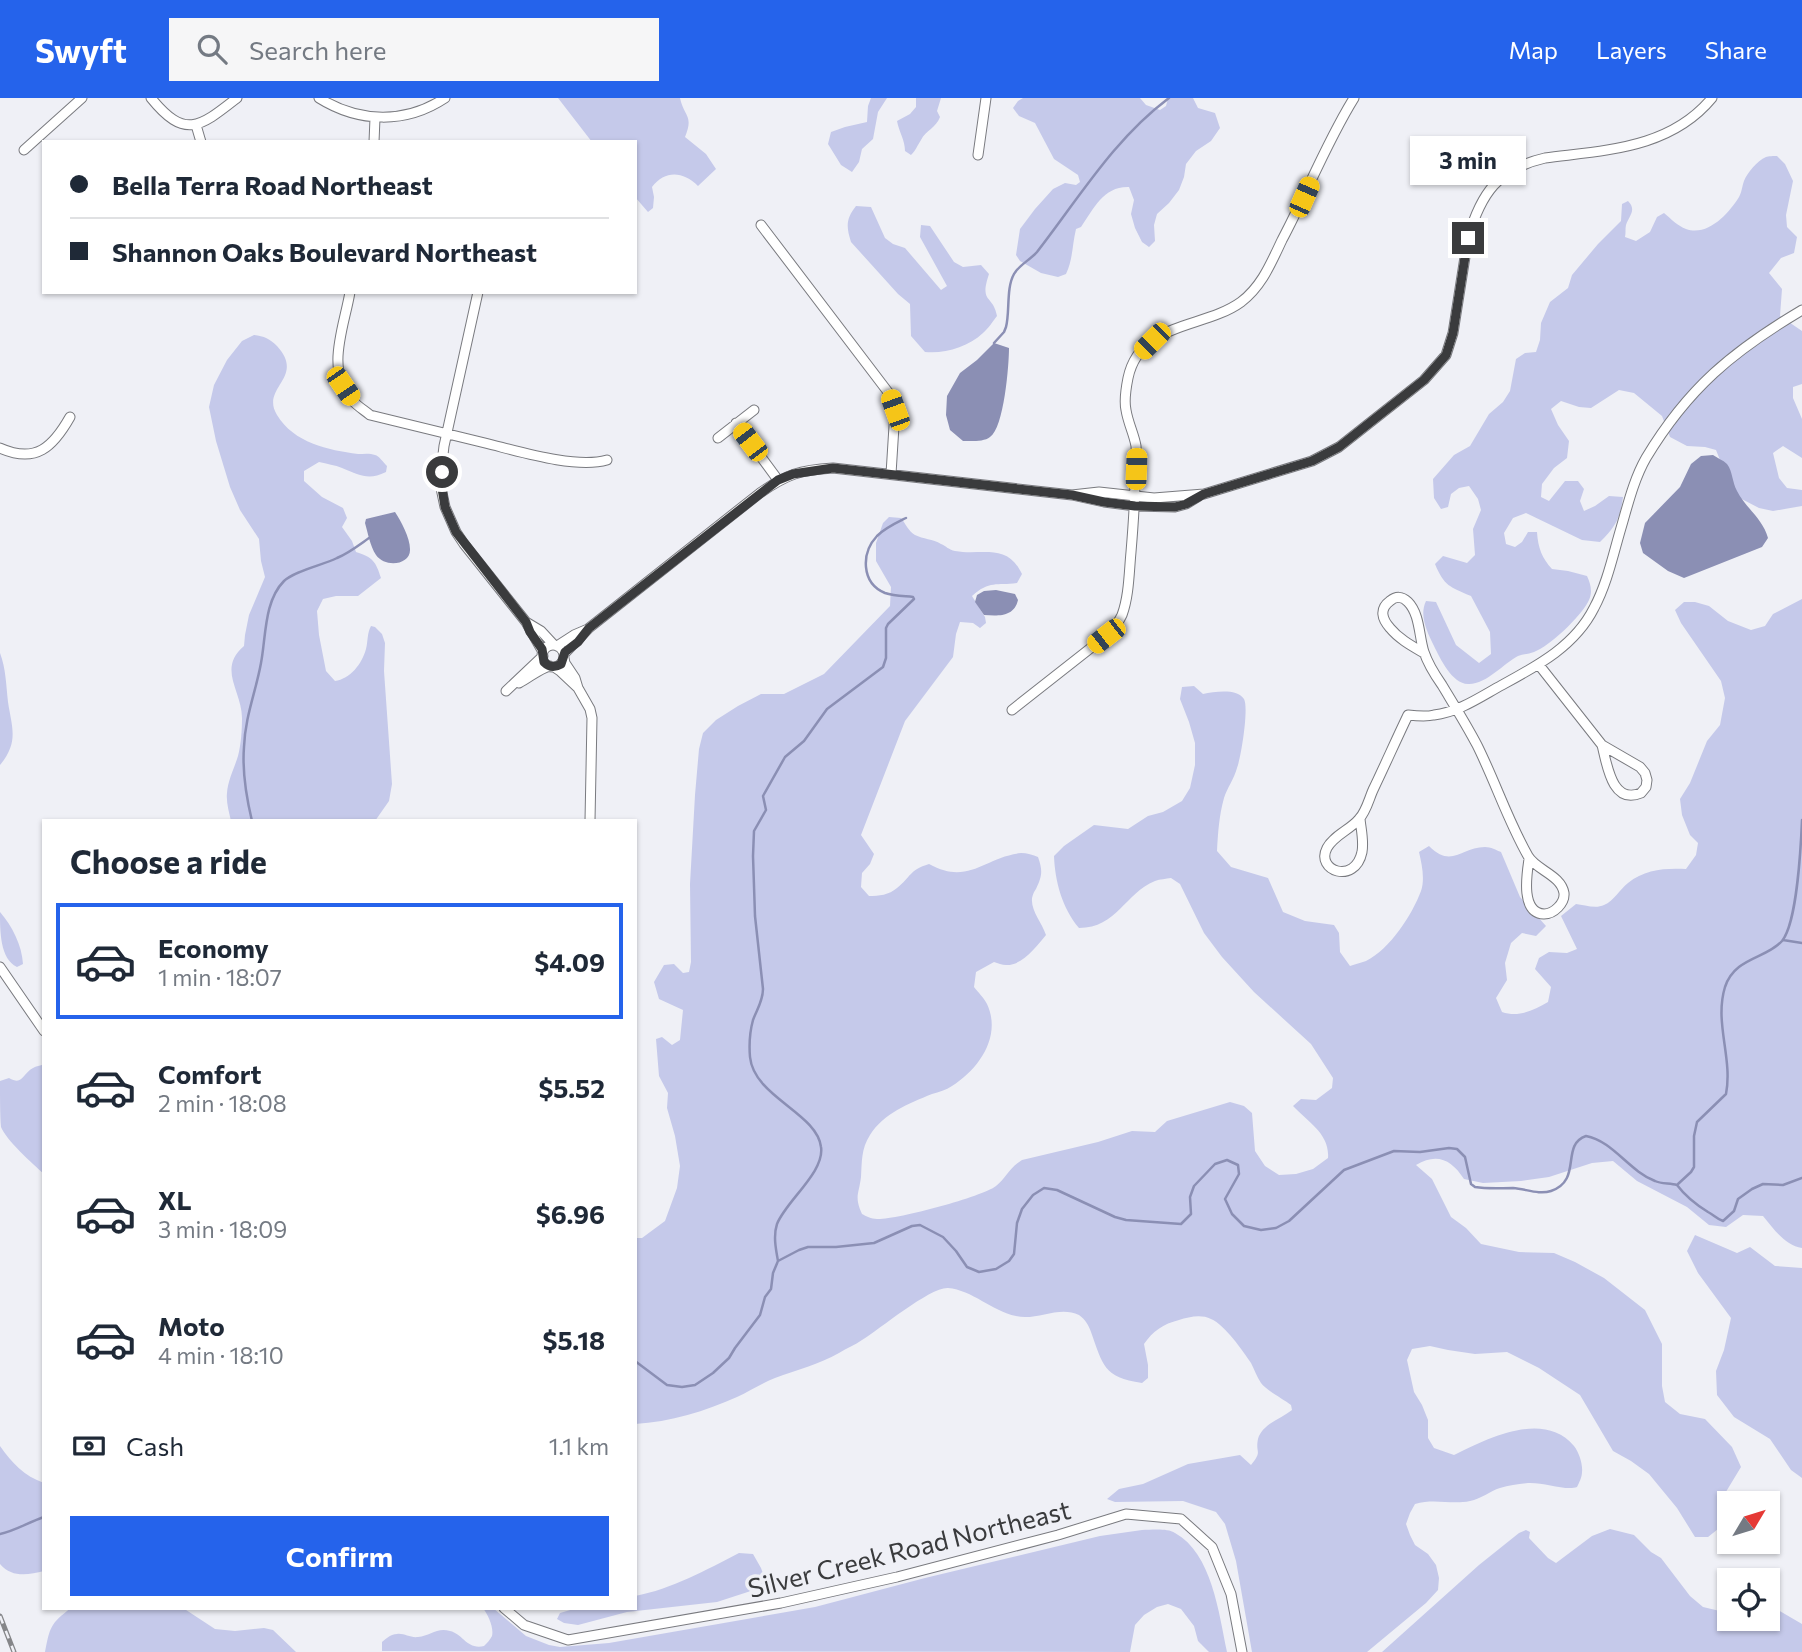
<!DOCTYPE html>
<html lang="en">
<head>
<meta charset="utf-8">
<style>
  body { margin:0; font-family:Commissioner,sans-serif; background:#f6f6f7; color:#1f2937; height:100vh; display:flex; flex-direction:column; font-size:26px; white-space:nowrap }
  * { box-sizing:border-box; margin:0 }
  p { font-size:23px; color:#747a83 }
  .icon { flex:none; width:38px; height:38px; fill:none; stroke:currentColor; stroke-width:2; stroke-linecap:round; stroke-linejoin:round }
  .map { position:relative; flex:1; overflow:hidden }
  .details { position:absolute; left:42px; top:721px; width:595px; height:791px; display:flex; flex-direction:column; background:#fff; border-radius:0px; box-shadow:0 2px 5px #0004 }
  .details>* { flex:none }
  .banner { position:absolute; left:42px; top:42px; width:595px; height:154px; border-radius:0px; box-shadow:0 2px 5px #0004; display:grid; align-content:center; height:154px; padding:0 28px; background:#fff }
  .needle { width:46px; rotate:52deg }
  .tools { position:absolute; left:1717px; top:1393px; display:grid; gap:14px }
  .tools a { display:grid; place-items:center; width:63px; height:63px; border-radius:0px; background:#fff; box-shadow:0 2px 5px #0004; font-size:35px }
  .end { position:absolute; width:32px; height:32px; margin:-16px; border:9px solid #3a3b3d; background:#fff; box-shadow:0 0 0 4px #fff }
  .from { border-radius:50% }
  .bubble { position:absolute; height:49px; border-radius:0px; background:#fff; box-shadow:0 2px 5px #0004; font-size:23px; font-weight:700; line-height:49px; text-align:center }
  .car { position:absolute; width:21px; height:42px; margin:-21px -10px; border-radius:9px; box-shadow:0 0 5px 2px #0007; background:linear-gradient(#f5c518 24%,#345 0 40%,#f5c518 0 76%,#345 0 86%,#f5c518 0) }
  .banner b { display:flex; align-items:center; gap:24px; height:66px; font-size:26px }
  .banner b+b { border-top:2px solid #e0e1e3 }
  .banner i { width:18px; height:18px; background:#1f2937 }
  ul { padding:0; list-style:none }
  li { display:flex; align-items:center; gap:21px; height:116px; margin:0 14px 10px; padding:0 14px; border:4px solid transparent; border-radius:0px }
  li div { flex:1 }
  li b { display:block; font-size:26px }
  li em { font-style:normal; font-weight:700 }
  li.selected { border-color:#2563eb }
  li>.icon { width:63px; height:63px; stroke-width:1.5 }
  h2 { padding:0 28px; font-size:32px; line-height:84px }
  .pay { display:flex; align-items:center; gap:18px; height:77px; padding:0 28px; font-size:26px }
  .pay p { margin-inline-start:auto }
  .action { display:flex; gap:14px; margin-top:auto; padding:14px 28px }
  .action a { flex:1; height:80px; border-radius:0px; background:#2563eb; color:#fff; font-size:28px; font-weight:700; line-height:80px; text-align:center }
  header { display:flex; align-items:center; gap:42px; box-sizing:border-box; height:98px; padding:0 35px; background:#2563eb; color:#fff }
  header strong { font-size:33px }
  nav { display:flex; gap:38px; margin-inline-start:auto; font-size:24px }
  .search { width:490px; height:63px; background:#f6f6f7; display:flex; align-items:center; gap:18px; box-sizing:border-box; padding:0 24px; border-radius:0px; color:#747a83; font-size:26px }
  .map>svg:first-child { display:block }
  .green { fill:#c5c9ea }
  .water { fill:#8b8fb4 }
  .lines { fill:none; stroke-linecap:round; stroke-linejoin:round }
  .stream { stroke:#8b8fb4; stroke-width:2.5 }
  .street-casing { stroke:#797a7f; stroke-width:11 }
  .street { stroke:#fff; stroke-width:9 }
  .rail-casing { stroke:#858689; stroke-width:5 }
  .rail { stroke:#eff0f6; stroke-width:2.5; stroke-dasharray:8; stroke-linecap:butt }
  .route { stroke:#3a3b3d; stroke-width:9 }
  .labels { text-anchor:middle; dominant-baseline:central; stroke-width:7; stroke-linejoin:round; paint-order:stroke }
  .street-label { font-size:26px; fill:#3a3b3d; stroke:#eff0f6 }
</style>
</head>
<body>
<header>
<strong>Swyft</strong>
<div class="search"><svg class="icon" aria-label="search" viewBox="0 0 24 24"><circle cx="10" cy="10" r="6"/><path d="M15 15l6 6"/></svg>Search here</div>
<nav><a>Map</a><a>Layers</a><a>Share</a></nav>
</header>
<div class="map">
<svg width="1802" height="1554" viewBox="0 0 1802 1554">
  <rect width="100%" height="100%" fill="#eff0f6"/>
  <!-- green -->
  <path class="green" d="M558 0H680C684 19 694 17 685 39L706 56 716 71 698 88C683 73 665 72 652 89L654 99 653 110 648 114 635 99V44H592Z
    M871 0H887L878 14 873 41 862 51 859 64 852 74 841 67 828 46 831 34 845 29 867 24 868 8Z
    M916 0H941L937 13 940 19C936 30 926 32 921 42 917 48 916 52 911 57L905 53C905 42 899 34 897 23L910 16 916 9Z
    M1023 0H1140L1146 7 1160 12 1166 8 1168 0H1193L1198 10 1215 15 1220 30 1211 43 1196 53 1186 66 1184 79 1179 92 1169 105 1157 116 1154 127 1155 143 1149 149 1142 144 1135 130 1131 116 1134 102 1129 89C1104 88 1094 110 1081 129L1076 131C1072 148 1073 161 1066 176L1058 179 1041 175 1020 163 1016 157 1020 131 1035 111 1053 91 1065 85 1076 87 1080 84 1078 77 1054 61 1035 25 1019 18 1013 10 1018 3Z
    M1777 58 1785 66 1793 83 1786 117 1787 129 1797 139 1794 155 1781 160 1769 175 1782 191 1780 218 1802 233V286L1793 289V300L1802 321V360L1783 348 1773 355 1779 380 1787 390 1802 392V408L1773 413 1759 410 1734 397 1716 352 1705 349 1687 348 1670 339 1662 318 1634 295 1619 292 1591 310 1579 309 1561 303 1551 311 1558 327 1569 343 1567 360 1554 370 1542 386 1541 399 1549 403 1565 383H1578L1584 391 1580 403 1584 413 1595 408 1609 398 1623 399C1620 421 1616 428 1600 444L1582 442 1526 415 1513 420 1504 435 1506 446 1515 449 1522 444 1528 434H1537C1538 450 1542 460 1552 471L1568 473 1587 478C1591 487 1593 495 1588 504 1580 519 1550 548 1534 554 1529 556 1523 556 1518 558 1504 565 1486 587 1468 586 1452 586 1440 560 1434 548 1427 534 1419 517 1426 503L1436 504 1456 547 1479 565 1491 556 1490 534 1471 498C1450 489 1444 488 1435 466L1443 458 1467 465 1475 457 1473 431 1481 412 1478 401 1469 388 1459 390 1451 396 1448 409 1441 411 1434 400 1433 381 1454 357 1470 348 1489 316 1503 304 1510 293 1516 261 1525 255 1536 254 1540 242 1541 225 1550 204 1568 190 1572 177 1598 146 1621 123 1622 106 1628 103C1637 112 1629 118 1626 127 1625 131 1626 135 1625 139L1636 143 1650 134 1657 119 1664 115C1671 121 1678 128 1686 131 1708 139 1729 115 1739 99 1742 94 1742 88 1744 83 1747 75 1757 63 1766 59 1768 58 1774 58 1777 58Z
    M856 108 871 109 885 140 893 146 905 150 941 192 947 188 920 139 921 127 930 128 954 164 963 169 981 167 989 176C979 206 993 196 997 218 993 223 988 231 983 235 968 249 945 256 925 254L911 238 910 206 898 196 851 144C846 128 846 121 856 108Z
    M254 237C264 238 270 241 277 248 306 280 260 289 277 317 294 345 328 352 358 356 363 356 370 355 375 357 379 358 383 364 387 368L386 374C368 383 360 377 342 370 335 367 327 366 319 364L304 373V383L322 399 343 410 347 420 342 429 352 443 356 454C373 459 376 464 381 480L358 498H336L323 501 317 513 319 537 326 573 335 583C350 581 362 566 366 551 368 543 367 535 371 528L375 529 382 536 385 545 384 573 392 686 389 703 375 723H231C229 714 226 704 227 695 228 682 234 671 238 658 241 647 242 632 242 620 242 593 217 571 244 548L245 537 249 517 265 479 261 463 259 441 240 412 230 389 216 343 209 309 214 287 227 262 242 243Z
    M889 419 901 420C905 425 909 434 915 437 923 441 933 441 941 446 946 448 949 452 955 453 981 458 1007 444 1022 476L1017 485C996 488 990 482 972 498L985 519 986 525 980 530 973 525 960 524 956 536 953 559 905 623 861 737 874 756 870 766 862 775 861 789 869 798C879 798 889 797 897 790 911 779 909 772 929 766 969 788 984 759 1021 755 1027 755 1033 757 1038 759 1043 773 1042 778 1036 791 1034 793 1032 799 1032 801 1031 813 1042 825 1046 837 1037 848 1022 868 1006 867 1002 867 998 865 994 864L976 874 974 889C978 894 984 900 987 906 1002 938 979 971 952 988 946 992 939 994 932 996 908 1006 884 1015 870 1037 861 1051 862 1064 861 1079 859 1096 854 1098 862 1116 866 1118 871 1121 877 1121 895 1122 982 1099 996 1088 1006 1080 1009 1070 1022 1062L1098 1044 1132 1033 1155 1034 1167 1023 1230 1004 1244 1008 1252 1015 1255 1053 1265 1068 1279 1077 1296 1076 1313 1071 1328 1060C1330 1036 1308 1024 1293 1008L1301 1001 1316 1002 1332 990 1333 980 1311 946 1254 894 1222 859 1204 835 1180 786 1171 780C1166 781 1160 781 1155 783 1125 795 1117 830 1079 830 1062 810 1055 783 1054 758L1064 748 1094 727 1128 731 1148 718 1163 714 1182 703 1190 690 1195 667V645L1189 624 1180 601 1182 589 1194 588 1203 596C1215 594 1236 590 1244 601 1249 610 1241 660 1237 670 1234 681 1227 690 1224 700 1219 718 1218 735 1217 753L1231 769 1268 780 1283 814 1305 823 1334 827 1339 835 1340 854 1350 868C1355 866 1361 865 1366 863 1390 851 1412 817 1421 793 1425 781 1422 767 1419 754L1429 748C1452 771 1461 749 1485 749 1491 749 1496 752 1501 754L1520 799 1546 828 1536 838 1522 835 1511 845 1505 865 1507 882 1496 900 1502 914C1519 920 1534 912 1548 904L1551 889 1535 871 1539 860 1549 854 1567 855 1577 851 1561 818 1576 806C1584 807 1596 811 1604 807 1614 803 1620 791 1628 785 1645 771 1666 770 1686 771L1696 757 1698 745 1690 737 1682 717 1680 701 1690 685 1707 643 1720 627 1725 600 1721 583 1681 525 1675 512 1684 504H1695L1709 508 1728 523 1751 532 1765 528 1773 516 1802 501V1150C1785 1148 1773 1130 1763 1118L1743 1117 1726 1129 1709 1127 1687 1109 1637 1083 1613 1063 1592 1065 1549 1079 1521 1083 1483 1085 1464 1081C1452 1062 1437 1054 1416 1067L1432 1081 1451 1119 1466 1130 1481 1146 1519 1154 1554 1155 1575 1164 1604 1180 1645 1212 1662 1246V1288L1665 1304 1680 1316 1705 1321 1732 1349 1741 1369 1721 1402 1725 1414 1723 1427 1708 1439H1695L1677 1410 1649 1376 1631 1363 1613 1353 1580 1297 1539 1270 1507 1254 1475 1256 1448 1252 1430 1248 1412 1251 1407 1262 1414 1294 1422 1307 1428 1322V1340L1434 1350 1454 1357C1488 1340 1544 1312 1574 1348 1579 1354 1583 1367 1582 1374 1582 1379 1579 1385 1577 1389 1566 1393 1543 1384 1528 1385 1519 1386 1509 1387 1500 1390 1490 1393 1481 1401 1470 1403 1451 1407 1435 1400 1415 1406L1410 1415 1406 1426 1410 1437 1415 1447 1428 1456 1436 1467 1439 1480 1438 1492 1426 1505 1367 1554H1252L1236 1463 1225 1426 1216 1414 1183 1403 1115 1404 1107 1401 1119 1391 1143 1386 1188 1366 1240 1357 1251 1367C1263 1352 1255 1356 1258 1341 1262 1326 1281 1321 1292 1312L1291 1307C1283 1301 1266 1292 1261 1285 1257 1279 1254 1271 1251 1265 1243 1253 1225 1227 1211 1221 1201 1216 1189 1219 1179 1222 1163 1226 1153 1233 1144 1246L1148 1267V1280L1142 1285C1103 1279 1103 1267 1091 1234 1089 1228 1085 1221 1079 1217 1059 1207 1037 1223 1016 1218 992 1213 972 1192 948 1190 930 1189 880 1231 862 1242 855 1247 847 1250 839 1255 819 1266 797 1272 775 1280 762 1285 750 1293 737 1299 706 1313 670 1324 635 1326V1140H642L665 1123 677 1090 680 1068 675 1038 667 1010 668 995 659 978 656 941 662 939 672 947 680 942 683 912 659 901 654 884 664 867 674 866 683 875 689 874 691 864 690 786 695 697 699 651 703 635 716 622 738 608 761 596H784L824 576 890 508 891 489 876 463V445L883 425Z
    M0 555C6 571 6 587 8 604 12 630 19 644 0 667Z
    M0 814C12 828 22 847 23 866L17 869C0 861 0 833 0 814Z
    M44 966V1076C33 1066 6 1042 1 1029 0 1018 0 996 0 983L9 980C23 988 22 976 33 970 36 968 40 968 44 966Z
    M1695 1137 1737 1155 1750 1149 1775 1168 1802 1170V1380L1791 1372 1770 1341 1734 1319 1717 1297 1716 1273 1724 1252 1731 1220 1698 1175 1687 1153Z
    M0 1348C12 1365 24 1378 44 1385V1473C28 1477 12 1480 0 1466Z
    M1610 1431 1634 1437 1651 1454 1661 1460 1690 1498 1703 1509 1724 1514 1729 1512V1521H1768V1506L1802 1526V1554H1382L1479 1467 1519 1435 1526 1432 1530 1434 1529 1440 1548 1460 1556 1465 1592 1438Z
    M1142 1432C1152 1432 1167 1430 1175 1435 1212 1455 1219 1516 1227 1554H1209L1198 1543 1194 1528 1181 1511 1168 1506 1157 1509 1144 1517 1135 1527 1130 1554 382 1553V1544C387 1540 391 1536 397 1536 404 1535 410 1540 418 1539 430 1538 437 1529 450 1533 463 1536 467 1552 484 1548 487 1545 490 1542 492 1538 494 1529 488 1517 483 1510H493L526 1538 549 1547 560 1549 609 1545 815 1509 925 1480 1100 1438Z
    M739 1455 753 1456 761 1470 766 1484 760 1490 717 1504 627 1514 578 1527 564 1525 557 1521 560 1515 577 1510H635V1498C672 1491 706 1472 739 1455Z
    M71 1510H183L215 1531 235 1533 264 1530 273 1532 296 1554H45C50 1529 50 1526 71 1510Z"/>
  <!-- water -->
  <path class="water" d="M994 245 1009 250C1009 267 1004 330 990 339 984 344 971 343 963 343L950 332 946 317 947 298 960 275 977 262Z
    M1713 357C1717 360 1723 362 1727 366 1733 374 1732 384 1737 393 1745 409 1763 421 1768 440L1762 449 1684 480 1668 473 1643 455 1640 445 1645 425 1680 389 1691 366 1701 358Z
    M395 414C401 423 410 440 410 451 411 467 385 470 376 457 370 448 368 435 365 425L366 421 370 420Z
    M996 492 1015 496 1018 502C1014 519 999 518 984 517L975 504 977 497 984 493Z"/>
  <g class="lines">
    <!-- stream -->
    <path class="stream" d="M994 245 1004 234 1006 229C1010 214 1006 190 1014 176 1019 167 1030 162 1037 154 1079 100 1114 41 1169 0
      M252 723C246 698 242 674 244 649 245 619 256 593 261 565 266 539 264 503 284 483 294 473 323 467 337 460 349 455 359 447 369 440
      M1783 842 1802 845
      M1678 1086 1691 1074 1694 1069V1038L1697 1024 1726 996C1733 960 1714 925 1725 889 1735 859 1766 861 1782 843 1797 825 1801 746 1802 722
      M778 1163C776 1152 773 1138 777 1126 786 1103 825 1074 821 1049 817 1015 754 999 750 959 749 947 750 933 753 922 757 911 763 903 763 891L755 818 753 758 754 733 766 712 763 698 785 659 804 643 827 611 883 569 886 560V530L888 526 914 501 913 499C904 498 894 498 885 495 861 485 861 455 877 438 885 430 896 425 906 420
      M635 1263 667 1287 682 1289 695 1287 713 1275 729 1260 735 1250 760 1217 765 1199 771 1191 773 1175 778 1163 799 1152 808 1149H836L874 1145 912 1128 920 1127 943 1139 956 1153 967 1169 979 1174 996 1171 1009 1163 1014 1156 1017 1125 1022 1111 1033 1097 1044 1090 1057 1092 1115 1119 1126 1122 1181 1126 1191 1116 1190 1099 1194 1088 1215 1066 1227 1062 1238 1067 1239 1076 1225 1101 1232 1116 1244 1128 1261 1132 1276 1130 1289 1123 1344 1072 1394 1053 1420 1054 1449 1050 1457 1051 1465 1059 1471 1086 1475 1089C1488 1091 1500 1090 1513 1090 1526 1091 1539 1097 1551 1093 1583 1082 1560 1047 1586 1038 1613 1043 1629 1073 1655 1083 1661 1086 1670 1085 1677 1087 1686 1099 1695 1106 1708 1114 1714 1117 1717 1121 1723 1123L1734 1113 1738 1101 1752 1091 1763 1086 1783 1087 1802 1080
      M0 1436C15 1433 29 1424 44 1419"/>
    <defs>
      <path id="street" d="M151 0C185 42 200 29 237 0
        M319 0C359 25 406 26 445 0
        M196 27 201 44
        M374 44 375 20
        M24 52 82 0
        M978 57 986 0
        M761 127 888 294 895 312 891 376
        M350 194C344 230 325 271 352 302 357 308 364 312 370 317 408 326 447 336 485 345 518 353 575 371 607 362
        M478 194 444 348 441 374V390L445 409 456 434 464 446 526 524 543 554
        M736 325 778 382
        M718 340 754 312
        M0 350C36 366 53 349 70 319
        M1072 397 1099 394 1154 400 1204 396 1312 363 1339 349 1424 282 1446 257 1453 235 1468 140C1481 95 1498 71 1545 60 1605 52 1670 51 1712 0
        M526 524 541 533 554 547
        M542 558a11 11 0 1 1 22 0a11 11 0 1 1-22 0Z
        M557 548 574 537 588 531
        M1424 555C1412 548 1399 541 1390 530 1382 521 1379 511 1390 503 1396 498 1402 498 1408 504 1420 516 1419 539 1424 554 1428 566 1435 577 1442 587 1454 607 1466 626 1477 647 1495 683 1508 723 1528 758 1536 772 1561 777 1564 795 1565 805 1554 816 1544 816 1520 815 1527 775 1529 761
        M564 556 589 530 760 395C787 376 800 372 833 370L1072 397 1104 404 1135 408 1175 409 1186 406 1199 398
        M564 560 565 565 575 580 578 590 590 611 592 620 590 723
        M1539 567 1602 647 1640 669 1645 675 1647 682 1646 689 1641 695C1612 707 1607 667 1602 647
        M554 569 560 573 577 589
        M519 585C529 580 540 570 550 568
        M506 593 543 558
        M1012 612 1106 538C1112 532 1118 526 1122 517 1129 498 1129 475 1131 454 1133 430 1135 405 1135 380 1136 370 1137 359 1136 348 1134 336 1128 325 1126 312 1124 303 1126 290 1128 280 1140 223 1204 231 1241 204 1262 188 1271 165 1282 142 1307 95 1326 45 1354 0
        M1360 721C1361 731 1364 743 1362 754 1355 787 1315 773 1327 750 1334 737 1350 732 1359 721 1366 714 1369 701 1373 692 1385 667 1396 642 1408 617 1417 618 1426 619 1434 617 1459 614 1480 599 1502 587 1537 568 1575 548 1594 510 1607 486 1613 457 1621 430 1628 406 1634 381 1646 360 1688 290 1733 253 1802 212
        M0 869 44 933
        M504 1510 524 1527 568 1542 781 1505 897 1479 1058 1437 1126 1416 1181 1421 1212 1449 1231 1496 1242 1554"/>
    </defs>
    <!-- street casing -->
    <use href="#street" class="street-casing"/>
    <!-- street -->
    <use href="#street" class="street"/>
    <defs>
      <path id="rail" d="M0 1518 14 1554"/>
    </defs>
    <!-- rail casing -->
    <use href="#rail" class="rail-casing"/>
    <!-- rail -->
    <use href="#rail" class="rail"/>
  </g>
  <g class="lines">
    <!-- route -->
    <path class="route" d="M442 374V390L445 409 456 434 526 524 530 534 542 551 544 564C549 569 554 570 561 566L565 554 578 544 589 530 760 396 778 382 793 376 833 370 1072 397 1104 404 1135 408 1175 409 1186 406 1204 396 1312 363 1339 349 1424 282 1446 257 1453 235 1468 140"/>
  </g>
  <g class="labels">
    <!-- street labels -->
    <g class="street-label">
      <text transform="translate(909 1450) rotate(-14)">Silver Creek Road Northeast</text>
    </g>
  </g>
</svg>
<div class="tools">
<a><svg class="needle" viewBox="-14 -14 28 28"><path d="M0-13l5 13h-10z" fill="#e53935"/><path d="M0 13l5-13h-10z" fill="#747a83"/></svg></a>
<a><svg class="icon" aria-label="locate" viewBox="0 0 24 24"><circle cx="12" cy="12" r="6"/><path d="M12 2v4M12 18v4M2 12h4M18 12h4"/></svg></a>
</div>
<i class="end from" style="left:442px;top:374px"></i>
<i class="end" style="left:1468px;top:140px"></i>
<div class="bubble" style="left:1410px;top:38px;width:116px">3 min</div>
<i class="car" style="left:1304px;top:99px;rotate:24deg"></i>
<i class="car" style="left:1152px;top:243px;rotate:225deg"></i>
<i class="car" style="left:343px;top:288px;rotate:146deg"></i>
<i class="car" style="left:895px;top:312px;rotate:340deg"></i>
<i class="car" style="left:750px;top:344px;rotate:323deg"></i>
<i class="car" style="left:1136px;top:371px;rotate:2deg"></i>
<i class="car" style="left:1106px;top:538px;rotate:232deg"></i>
<div class="banner">
<b><i class="from"></i>Bella Terra Road Northeast</b>
<b><i></i>Shannon Oaks Boulevard Northeast</b>
</div>
<section class="details">
<h2>Choose a ride</h2>
<ul>
<li class="selected"><svg class="icon" aria-label="car" viewBox="0 0 24 24"><path d="M5 17H2v-5l4-1 3-4h7l3 4 3 1v5h-3M9 17h6M6 11h13"/><circle cx="7" cy="17" r="2"/><circle cx="17" cy="17" r="2"/></svg><div><b>Economy</b><p>1 min · 18:07</p></div><em>$4.09</em></li>
<li><svg class="icon" aria-label="car" viewBox="0 0 24 24"><path d="M5 17H2v-5l4-1 3-4h7l3 4 3 1v5h-3M9 17h6M6 11h13"/><circle cx="7" cy="17" r="2"/><circle cx="17" cy="17" r="2"/></svg><div><b>Comfort</b><p>2 min · 18:08</p></div><em>$5.52</em></li>
<li><svg class="icon" aria-label="car" viewBox="0 0 24 24"><path d="M5 17H2v-5l4-1 3-4h7l3 4 3 1v5h-3M9 17h6M6 11h13"/><circle cx="7" cy="17" r="2"/><circle cx="17" cy="17" r="2"/></svg><div><b>XL</b><p>3 min · 18:09</p></div><em>$6.96</em></li>
<li><svg class="icon" aria-label="car" viewBox="0 0 24 24"><path d="M5 17H2v-5l4-1 3-4h7l3 4 3 1v5h-3M9 17h6M6 11h13"/><circle cx="7" cy="17" r="2"/><circle cx="17" cy="17" r="2"/></svg><div><b>Moto</b><p>4 min · 18:10</p></div><em>$5.18</em></li>
</ul>
<div class="pay"><svg class="icon" aria-label="cash" viewBox="0 0 24 24"><path d="M3 7h18v10H3z"/><circle cx="12" cy="12" r="2"/></svg>Cash<p>1.1 km</p></div>
<div class="action"><a>Confirm</a></div>
</section>
</div>
</body>
</html>
